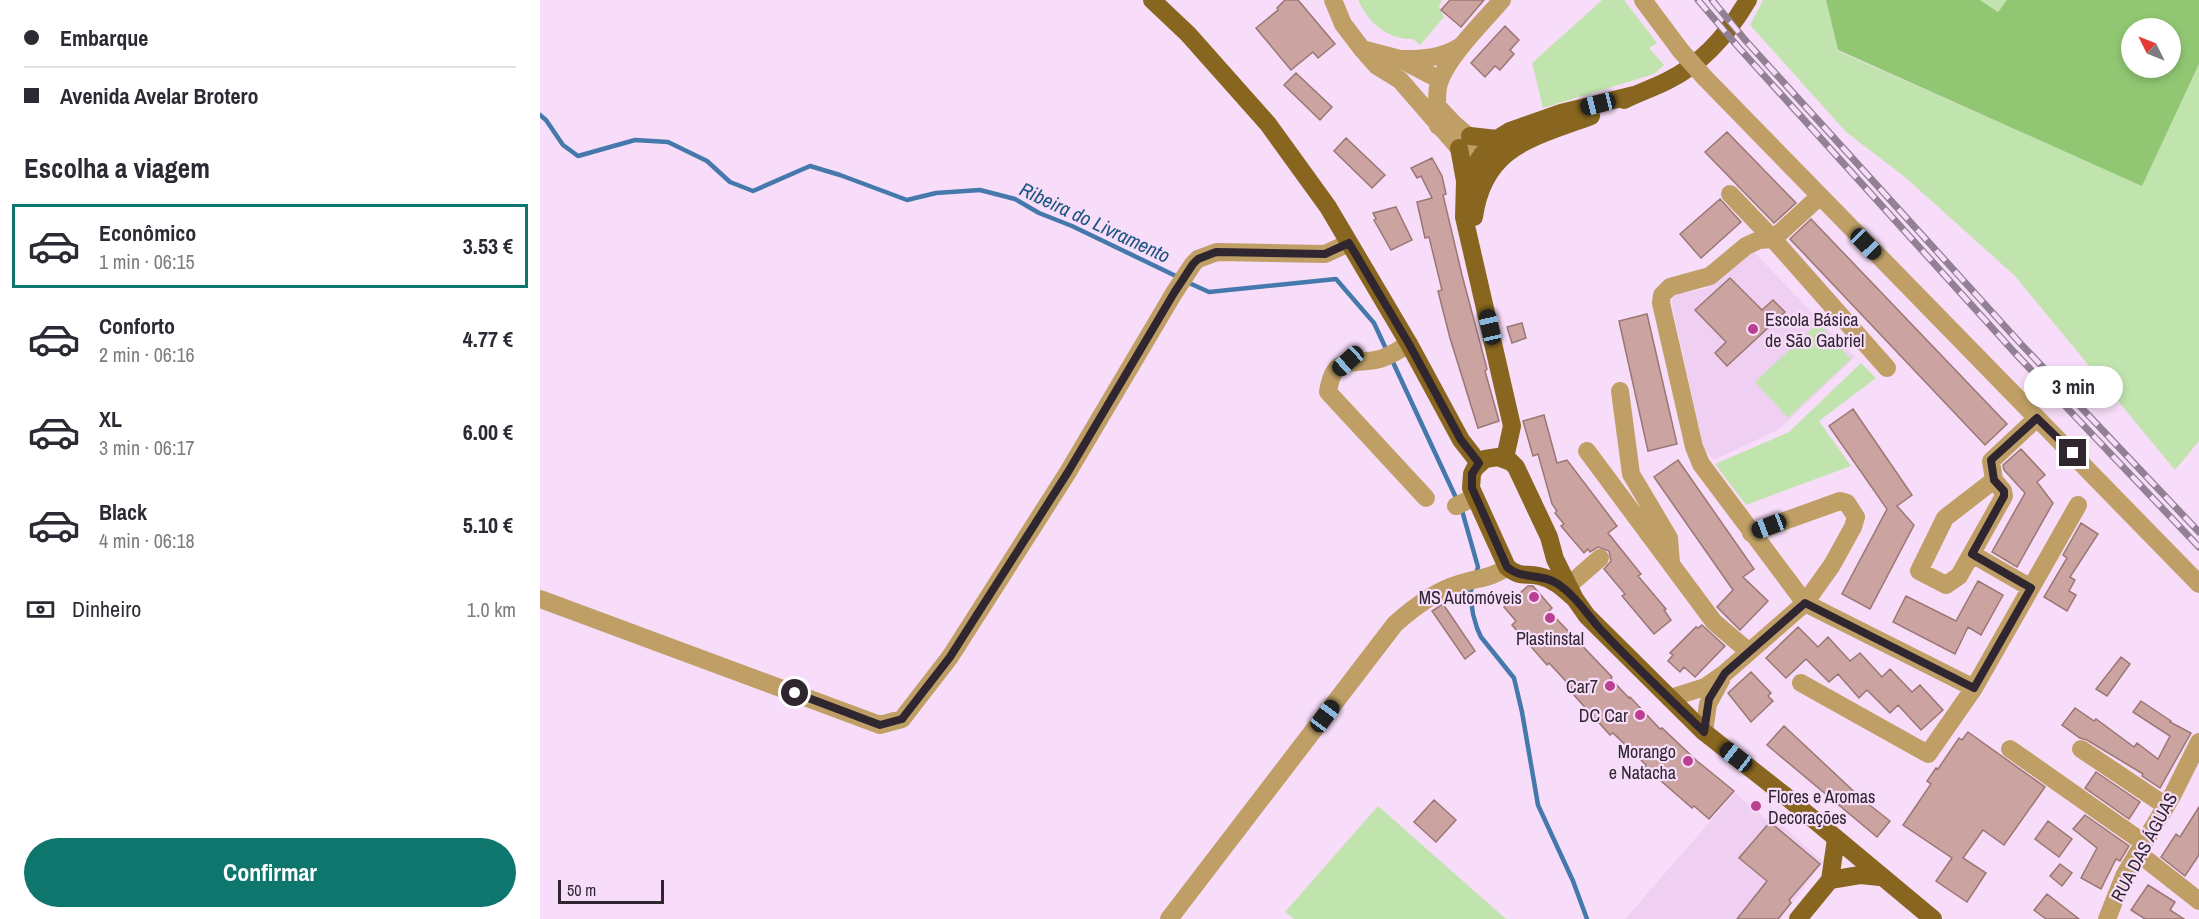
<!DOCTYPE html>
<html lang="pt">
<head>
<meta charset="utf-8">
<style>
  body { margin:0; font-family:"Archivo Narrow",sans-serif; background:#f2f2f3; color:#2b2b33; height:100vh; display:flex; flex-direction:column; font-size:22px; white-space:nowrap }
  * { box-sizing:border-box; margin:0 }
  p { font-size:20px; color:#7c7c81 }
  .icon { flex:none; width:33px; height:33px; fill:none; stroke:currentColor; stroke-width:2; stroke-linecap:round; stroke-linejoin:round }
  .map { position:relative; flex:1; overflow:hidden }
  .details { display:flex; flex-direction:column; background:#fff; width:540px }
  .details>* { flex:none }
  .top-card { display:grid; align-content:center; height:132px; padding:0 24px; background:#fff }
  .needle { width:39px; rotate:313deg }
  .tools { position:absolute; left:1581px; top:18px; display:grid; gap:12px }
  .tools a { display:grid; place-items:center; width:60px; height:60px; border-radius:50%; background:#fff; box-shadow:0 3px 9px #0003; font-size:30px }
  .scale { position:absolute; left:18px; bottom:15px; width:106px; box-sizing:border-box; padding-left:6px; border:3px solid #2f2630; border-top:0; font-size:16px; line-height:21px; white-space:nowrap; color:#2f2630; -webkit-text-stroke:4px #f7ddf9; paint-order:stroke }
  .end { position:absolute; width:27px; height:27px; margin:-14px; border:8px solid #2f2630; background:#fff; box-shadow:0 0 0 3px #fff }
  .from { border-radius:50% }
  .bubble { position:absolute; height:42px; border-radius:21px; background:#fff; box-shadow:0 3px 9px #0003; font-size:20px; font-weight:800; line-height:42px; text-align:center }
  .car { position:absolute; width:18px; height:36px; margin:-18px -9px; border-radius:8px; box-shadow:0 0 4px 2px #0007; background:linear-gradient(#222 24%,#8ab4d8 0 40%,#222 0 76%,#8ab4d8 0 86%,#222 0) }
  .top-card b { display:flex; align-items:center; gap:21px; height:57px; font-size:22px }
  .top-card b+b { border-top:2px solid #e1e1e2 }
  .top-card i { width:15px; height:15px; background:#2b2b33 }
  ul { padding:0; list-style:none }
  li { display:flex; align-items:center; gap:18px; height:84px; margin:0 12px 9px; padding:0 12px; border:3px solid transparent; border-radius:0px }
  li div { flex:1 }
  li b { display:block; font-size:22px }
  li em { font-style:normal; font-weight:800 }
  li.selected { border-color:#0f766e }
  li>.icon { width:54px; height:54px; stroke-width:1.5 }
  h2 { padding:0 24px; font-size:27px; line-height:72px }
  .pay { display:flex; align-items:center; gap:15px; height:66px; padding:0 24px; font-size:22px }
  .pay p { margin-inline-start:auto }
  .primary-button { display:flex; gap:12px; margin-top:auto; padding:12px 24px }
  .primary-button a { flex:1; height:69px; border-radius:36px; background:#0f766e; color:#fff; font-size:24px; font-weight:800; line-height:69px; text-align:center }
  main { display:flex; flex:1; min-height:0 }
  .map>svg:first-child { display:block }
  .built { fill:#efd0f2 }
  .green { fill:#c1e4ae }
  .forest { fill:#91c772; fill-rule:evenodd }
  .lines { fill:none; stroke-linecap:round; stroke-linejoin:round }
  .stream { stroke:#4579ab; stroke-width:4.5 }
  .building { fill:#cba4a1; stroke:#9b7673; stroke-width:1.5 }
  .minor { stroke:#bf9f66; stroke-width:18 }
  .major { stroke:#896620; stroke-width:18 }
  .rail-casing { stroke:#928194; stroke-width:7 }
  .rail { stroke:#f7ddf9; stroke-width:4.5; stroke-dasharray:14; stroke-linecap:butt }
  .minor-bridge { stroke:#bf9f66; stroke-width:18 }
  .route { stroke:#2f2630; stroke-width:8 }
  .poi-dot { fill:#bc4091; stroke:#f7ddf9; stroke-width:2 }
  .labels { text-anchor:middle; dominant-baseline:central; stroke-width:4.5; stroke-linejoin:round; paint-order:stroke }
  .poi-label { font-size:18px; fill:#2f2630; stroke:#f7ddf9; text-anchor:end }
  .street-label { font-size:18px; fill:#2f2630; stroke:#f7ddf9 }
  .water-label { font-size:20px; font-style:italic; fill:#1c5481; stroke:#f7ddf9 }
</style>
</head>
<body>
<main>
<section class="details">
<div class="top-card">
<b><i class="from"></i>Embarque</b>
<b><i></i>Avenida Avelar Brotero</b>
</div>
<h2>Escolha a viagem</h2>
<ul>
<li class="selected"><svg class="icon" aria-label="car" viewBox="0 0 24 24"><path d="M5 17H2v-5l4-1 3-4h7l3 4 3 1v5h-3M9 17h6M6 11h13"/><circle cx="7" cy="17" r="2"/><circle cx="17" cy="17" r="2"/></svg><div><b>Econômico</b><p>1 min · 06:15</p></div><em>3.53 €</em></li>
<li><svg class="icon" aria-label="car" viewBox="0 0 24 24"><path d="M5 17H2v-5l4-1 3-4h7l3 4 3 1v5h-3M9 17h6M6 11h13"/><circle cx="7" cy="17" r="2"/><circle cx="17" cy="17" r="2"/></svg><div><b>Conforto</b><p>2 min · 06:16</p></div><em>4.77 €</em></li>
<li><svg class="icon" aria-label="car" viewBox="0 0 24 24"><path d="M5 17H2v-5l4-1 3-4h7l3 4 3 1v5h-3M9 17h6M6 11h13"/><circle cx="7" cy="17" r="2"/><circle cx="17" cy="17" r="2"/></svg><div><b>XL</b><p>3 min · 06:17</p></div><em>6.00 €</em></li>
<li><svg class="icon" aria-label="car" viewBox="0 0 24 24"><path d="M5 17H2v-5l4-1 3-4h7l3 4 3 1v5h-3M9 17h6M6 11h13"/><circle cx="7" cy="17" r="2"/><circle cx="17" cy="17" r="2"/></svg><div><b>Black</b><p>4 min · 06:18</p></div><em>5.10 €</em></li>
</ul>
<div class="pay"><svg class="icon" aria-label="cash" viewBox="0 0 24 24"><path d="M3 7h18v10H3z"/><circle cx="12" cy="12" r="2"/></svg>Dinheiro<p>1.0 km</p></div>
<div class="primary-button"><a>Confirmar</a></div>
</section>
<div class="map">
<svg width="1659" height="919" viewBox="0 0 1659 919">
  <rect width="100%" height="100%" fill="#f7ddf9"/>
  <!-- built -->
  <path class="built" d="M1212 250 1315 357 1238 430 1174 460 1164 449 1131 301 1137 293 1165 289Z
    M1195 793 1229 822 1234 818 1283 862 1240 919H1085Z"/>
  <!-- green -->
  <path class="green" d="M818 0H902L899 7 904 17 880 45 873 39C847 40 828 22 818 0Z
    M1062 0H1084L1117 43 1109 48 1124 65 1114 74 1003 108 992 63Z
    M1223 0H1286L1298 51 1602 185 1659 64V441L1635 470 1474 275 1366 178 1306 132 1210 25Z
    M1440 0H1467L1458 12Z
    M1278 323 1311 359 1248 418 1215 382Z
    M1321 363 1336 378 1279 421 1311 466 1206 505 1175 464 1249 432Z
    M838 806 966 919H754L745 912Z"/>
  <!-- forest -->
  <path class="forest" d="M1286 0H1440L1458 12 1467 0H1659V64L1602 186 1298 50ZM1592 28H1630V68H1592Z"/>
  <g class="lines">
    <!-- stream -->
    <path class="stream" d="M0 115 6 120 23 145 38 156 95 140 128 142 167 161 190 182 213 191 270 166 300 175 367 200 396 193 440 190 475 199 499 213 532 226 640 278
      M647 282 669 292 796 279 834 323 847 351
      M851 358 917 500
      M921 507 938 567 936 574
      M933 585 930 593 933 614 937 628 941 637 974 678 982 712 998 805 1033 881 1047 919"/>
  </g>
  <!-- building -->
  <path class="building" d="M745 0H758L795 44 778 58 773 52 751 70 716 28 738 10 737 8Z
    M910 0H944L921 27 901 10Z
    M965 26 979 40 970 50 974 54 960 70 955 66 945 77 931 63Z
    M756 73 792 107 780 120 744 85Z
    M1187 132 1256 203 1234 223 1165 152Z
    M806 138 845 175 832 188 794 151Z
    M892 158 902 176 906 194 903 195 922 275 947 369 945 371 959 421 938 428 910 338 898 291 902 290 889 237 885 238 877 202 892 198 881 176 877 178 871 168Z
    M1180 199 1201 222 1161 258 1140 234Z
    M856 207 872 240 851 250 834 220 836 219 833 213Z
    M1271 219 1467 424 1445 445 1250 239Z
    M1190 278 1222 310 1233 300 1245 312 1187 366 1175 353 1186 342 1155 310Z
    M1107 314 1137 444 1108 451 1079 321Z
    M982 323 986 338 972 343 967 327Z
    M1313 409 1372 495 1357 506 1374 525 1330 609 1302 594 1347 509 1289 426Z
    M1004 415 1017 463 1027 460 1077 526 1068 533 1101 574 1098 576 1126 609 1124 610 1131 620 1114 634 1082 596 1085 594 1064 569 1071 561 1069 551 1058 547 1050 552 1048 549 1044 553 1021 526 1024 524 1015 513 1017 511 1012 504 998 454 993 456 983 421Z
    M1481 449 1505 475 1497 482 1513 503 1477 567 1452 552 1485 493 1464 470 1463 465Z
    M1138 460 1214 569 1203 577 1228 601 1200 630 1177 607 1193 590 1114 477Z
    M1541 523 1558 534 1530 577 1535 580 1529 591 1536 595 1527 611 1504 597 1527 558 1523 555Z
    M1438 581 1463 595 1441 635 1428 627 1415 654 1353 622 1366 596 1416 621Z
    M988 586H993L1012 608 1009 611 1072 677 1071 679 1089 698 1090 697 1120 729 1122 728 1157 761 1194 791 1169 819 1154 806 1152 808 1105 767 1106 765 1073 733 1070 735 1033 694 1035 692 1023 678 1009 663 1007 665 972 625 976 621 964 607Z
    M903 604 935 651 925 659 892 611Z
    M1162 625 1185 646 1155 677 1144 667 1140 672 1128 661 1133 655 1130 653 1156 627 1158 628Z
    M1258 627 1278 647 1288 637 1310 661 1320 653 1342 677 1350 669 1372 692 1380 685 1403 710 1381 730 1358 705 1350 713 1327 690 1319 698 1298 674 1289 682 1266 659 1246 678 1226 658Z
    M1581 657 1590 664 1567 696 1556 689Z
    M1211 672 1231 693 1228 696 1233 701 1211 722 1188 693Z
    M1601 701 1631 721 1630 722 1651 733 1620 788 1602 776 1603 774 1547 740 1540 738 1522 725 1535 708 1554 721 1556 719 1594 747 1597 743 1618 759 1630 736 1593 712Z
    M1244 726 1322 799 1350 821 1337 837 1227 745Z
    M1428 732 1505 787 1464 845 1443 830 1423 858 1446 873 1427 902 1396 881 1412 858 1363 825 1391 784 1387 781 1396 768 1398 769 1419 738 1422 740Z
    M1556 772 1600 802 1589 819 1545 788Z
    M894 800 916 820 896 842 874 822Z
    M1659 807V855L1645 876 1621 857 1636 834 1640 837Z
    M1545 815 1589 846 1580 861 1576 859 1561 889 1541 878 1557 848 1533 829Z
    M1508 821 1532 839 1519 857 1495 839Z
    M1230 822 1280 864 1249 900 1251 903 1238 919H1197L1227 881 1199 858Z
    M1520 864 1532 873 1522 886 1510 876Z
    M1608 885 1635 902 1630 910 1644 919H1605L1591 910Z
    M1507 894 1539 919H1506L1494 910Z"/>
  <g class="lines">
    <!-- minor -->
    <path class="minor" d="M793 0 803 24 822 49 837 66 860 80 919 148C931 155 942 155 952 163
      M1103 0 1141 51
      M822 49 860 59 900 80
      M862 59C883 59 903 58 921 46
      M1165 78 1659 584
      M898 107 913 123 941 147
      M898 126C898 113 895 96 899 83 907 57 944 21 962 0
      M1190 194 1233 239 1347 368
      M1280 196 1233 239 1219 240 1206 246 1170 276 1130 287 1122 295 1121 303 1154 447 1161 464 1265 603 1434 688 1538 505
      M869 344C860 349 850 356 840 359 811 366 794 353 788 392L886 498
      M1080 391 1091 474 1129 538 1131 563
      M1047 451 1174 622 1208 651
      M1454 480 1405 518 1379 571 1406 585 1419 576 1464 496 1463 491 1454 480 1451 461 1497 418
      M916 506 935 497
      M1432 554 1491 588
      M1028 586 1060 558
      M0 599 340 725 362 719 410 657 528 472 634 293 653 264 658 259 677 252 785 254 809 243
      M1261 683 1388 754 1434 688
      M1130 698 1165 687 1185 673 1265 603 1292 565 1313 527 1316 517 1307 503 1300 501 1211 533
      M1164 732 1168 704 1181 680
      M1470 749 1604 843
      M1541 749 1626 806
      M1598 853 1659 901
      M629 919 855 624C874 607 895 591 919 584 936 578 953 578 967 567
      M1567 919 1584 876 1632 796 1659 742"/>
    <!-- major -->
    <path class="major" d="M612 0 648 34 728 124 788 207 869 344 921 440 939 463
      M1084 100C1098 93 1113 88 1127 81 1162 64 1188 34 1208 0
      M930 136 957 139
      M919 148 925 181
      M934 217C944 146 992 138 1051 116
      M965 458 972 426 924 217 925 181 942 155 957 139 970 131 1021 113 1094 95
      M1035 599C1024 589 1014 579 999 576 985 573 980 578 967 567L931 488 932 474 935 468 945 459 958 457 971 462 976 467 1009 537 1015 559 1035 599 1047 616 1164 732 1243 794 1393 919
      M1290 880 1320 875 1340 877
      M1258 919 1290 880 1296 839"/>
    <defs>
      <path id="rail" d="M1158 0 1200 49 1474 352 1659 547
        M1172 0 1206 41 1480 343 1659 532"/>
    </defs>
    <!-- rail casing -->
    <use href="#rail" class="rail-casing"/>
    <!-- rail -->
    <use href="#rail" class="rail"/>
    <!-- minor-bridge -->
    <path class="minor-bridge" d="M1141 51 1165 78"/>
  </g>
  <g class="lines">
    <!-- route -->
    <path class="route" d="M255 693 340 725 362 719 410 657 528 472 634 293 653 264 658 259 676 252 785 254 809 243 869 344 921 440 939 463 932 474V488L967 567C982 580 1002 573 1018 584 1036 596 1048 616 1062 631 1095 666 1130 699 1164 732L1169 699 1185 673 1265 603 1434 688 1491 588 1432 554 1464 496V491L1454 480 1451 460 1497 418 1533 453"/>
  </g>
  <!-- markers -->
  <g class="poi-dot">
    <circle cx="1213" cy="329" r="6"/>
    <circle cx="994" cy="597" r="6"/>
    <circle cx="1010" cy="618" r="6"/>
    <circle cx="1070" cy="686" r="6"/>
    <circle cx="1100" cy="715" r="6"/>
    <circle cx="1148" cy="761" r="6"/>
    <circle cx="1216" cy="806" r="6"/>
  </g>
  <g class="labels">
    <!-- poi labels -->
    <g class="poi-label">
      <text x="1225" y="319" text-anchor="start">Escola Básica<tspan x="1225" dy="21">de São Gabriel</tspan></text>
      <text x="982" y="597">MS Automóveis</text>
      <text x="1010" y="638" text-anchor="middle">Plastinstal</text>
      <text x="1058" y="686">Car7</text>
      <text x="1088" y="715">DC Car</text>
      <text x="1136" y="751">Morango<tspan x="1136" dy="21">e Natacha</tspan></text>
      <text x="1228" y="796" text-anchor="start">Flores e Aromas<tspan x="1228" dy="21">Decorações</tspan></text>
    </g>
    <!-- street labels -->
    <g class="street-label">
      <text transform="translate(1604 847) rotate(-62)">RUA DAS ÁGUAS</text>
    </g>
    <!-- water labels -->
    <g class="water-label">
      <text transform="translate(555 222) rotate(25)">Ribeira do Livramento</text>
    </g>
  </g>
</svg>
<div class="tools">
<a><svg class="needle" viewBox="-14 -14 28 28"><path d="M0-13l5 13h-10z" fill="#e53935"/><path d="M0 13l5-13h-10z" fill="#7c7c81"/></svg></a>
</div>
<div class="scale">50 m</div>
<i class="end from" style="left:255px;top:693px"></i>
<i class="end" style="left:1533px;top:453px"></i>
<div class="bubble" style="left:1484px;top:366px;width:99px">3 min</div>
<i class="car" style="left:1058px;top:104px;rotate:256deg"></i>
<i class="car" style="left:1326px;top:244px;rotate:136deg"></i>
<i class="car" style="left:950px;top:327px;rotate:347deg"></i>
<i class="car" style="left:808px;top:361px;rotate:228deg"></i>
<i class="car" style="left:1229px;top:526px;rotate:249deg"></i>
<i class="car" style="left:785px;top:716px;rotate:37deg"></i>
<i class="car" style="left:1196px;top:757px;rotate:308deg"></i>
</div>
</main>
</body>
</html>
